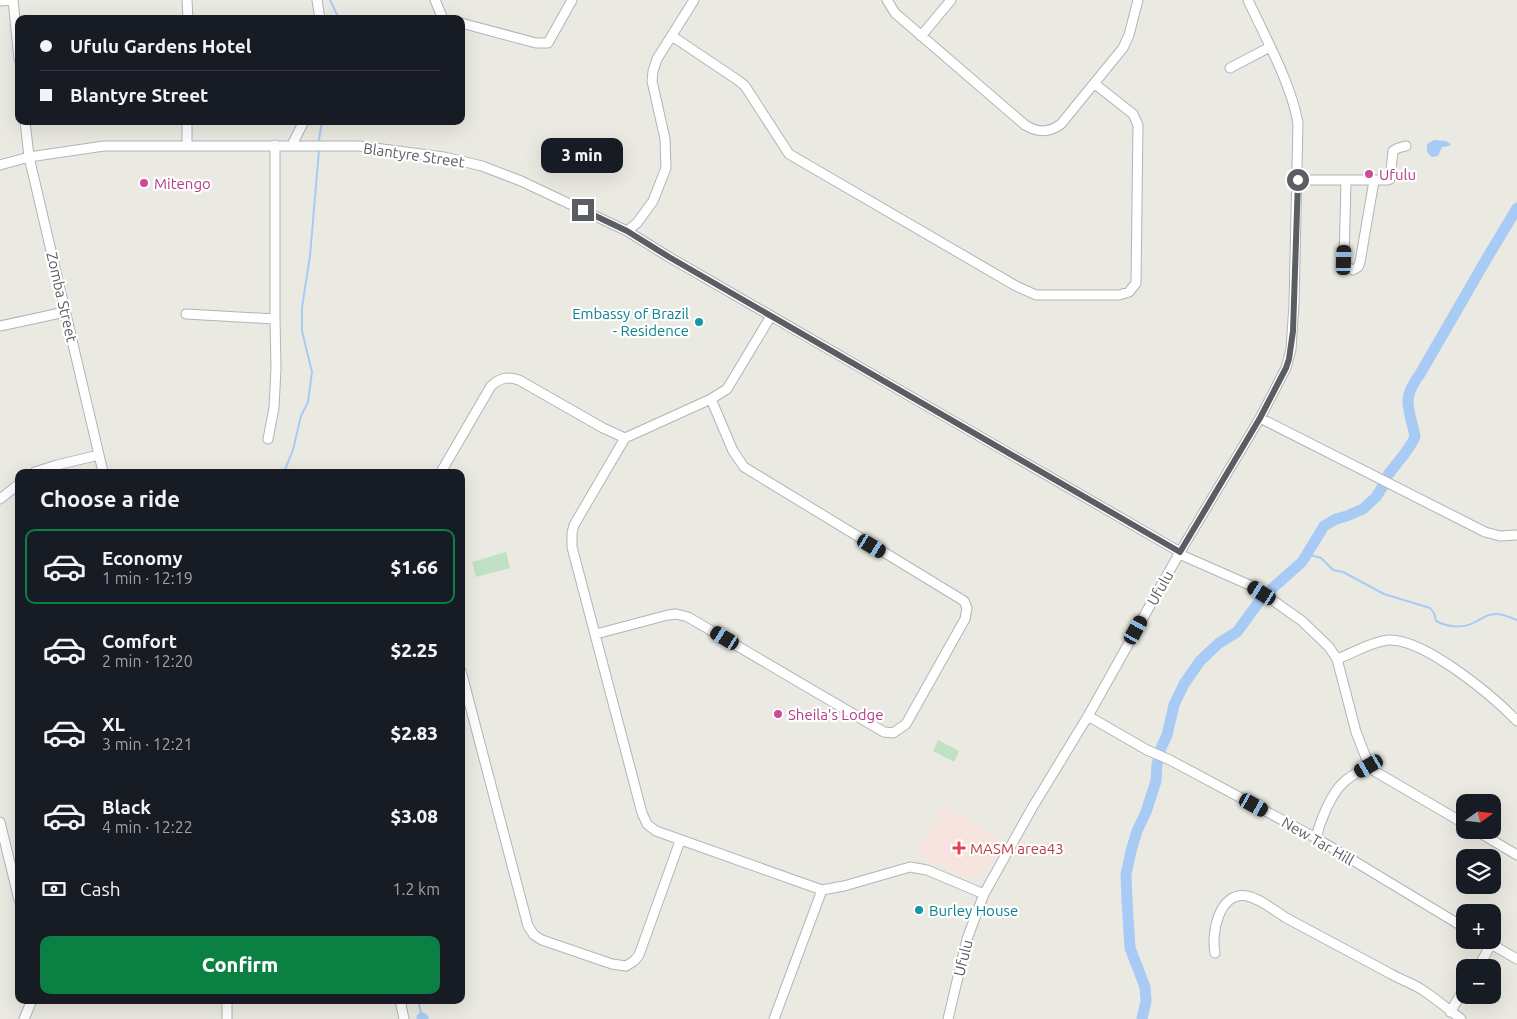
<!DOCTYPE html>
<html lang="en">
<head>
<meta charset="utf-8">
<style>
  body { margin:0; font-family:Ubuntu,sans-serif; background:#242831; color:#f1f3f6; height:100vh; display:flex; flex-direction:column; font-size:19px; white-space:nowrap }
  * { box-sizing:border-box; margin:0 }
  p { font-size:16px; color:#9ea1a6 }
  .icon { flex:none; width:28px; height:28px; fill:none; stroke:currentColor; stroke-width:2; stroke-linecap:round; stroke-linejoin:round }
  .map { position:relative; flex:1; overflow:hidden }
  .details { position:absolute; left:15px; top:469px; width:450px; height:535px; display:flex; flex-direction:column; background:#171b24; border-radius:10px; box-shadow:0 5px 20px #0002 }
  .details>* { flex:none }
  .hud { position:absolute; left:15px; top:15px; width:450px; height:110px; border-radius:10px; box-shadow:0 5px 20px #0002; display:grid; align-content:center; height:110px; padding:0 25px; background:#171b24 }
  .needle { width:32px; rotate:75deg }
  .buttons { position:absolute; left:1456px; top:794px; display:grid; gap:10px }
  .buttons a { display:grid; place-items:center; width:45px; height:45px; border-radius:10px; background:#171b24; box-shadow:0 5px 20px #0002; font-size:25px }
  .end { position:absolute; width:22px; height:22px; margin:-11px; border:6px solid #5a5d61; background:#fff; box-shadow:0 0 0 2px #fff }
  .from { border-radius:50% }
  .bubble { position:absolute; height:35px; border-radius:10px; background:#171b24; box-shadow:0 5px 20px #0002; font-size:16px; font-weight:800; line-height:35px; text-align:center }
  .car { position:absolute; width:15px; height:30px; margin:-15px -8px; border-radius:6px; box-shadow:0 0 4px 1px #0007; background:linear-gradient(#222 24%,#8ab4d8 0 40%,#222 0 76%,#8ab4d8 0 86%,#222 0) }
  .hud b { display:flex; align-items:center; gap:18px; height:48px; font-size:19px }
  .hud b+b { border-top:1px solid #363941 }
  .hud i { width:12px; height:12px; background:#f1f3f6 }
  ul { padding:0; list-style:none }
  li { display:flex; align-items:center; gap:15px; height:75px; margin:0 10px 8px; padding:0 15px; border:2px solid transparent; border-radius:10px }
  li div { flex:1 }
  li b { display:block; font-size:19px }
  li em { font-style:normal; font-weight:800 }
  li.active { border-color:#0b8043 }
  li>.icon { width:45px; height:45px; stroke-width:1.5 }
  h2 { padding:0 25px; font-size:22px; line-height:60px }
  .pay { display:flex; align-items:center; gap:12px; height:55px; padding:0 25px; font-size:19px }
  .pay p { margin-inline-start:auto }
  .primary-button { display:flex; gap:10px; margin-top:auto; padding:10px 25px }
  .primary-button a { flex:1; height:58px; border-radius:10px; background:#0b8043; color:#fff; font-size:20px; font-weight:800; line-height:58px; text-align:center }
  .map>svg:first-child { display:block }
  .medical { fill:#f8e4df }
  .green { fill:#c1e1c4 }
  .water { fill:#a8cbf6 }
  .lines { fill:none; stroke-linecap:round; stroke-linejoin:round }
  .stream { stroke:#a8cbf6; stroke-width:2 }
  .river { stroke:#a8cbf6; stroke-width:11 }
  .minor-casing { stroke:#b2b4b8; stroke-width:11 }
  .minor { stroke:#fff; stroke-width:9 }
  .route { stroke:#5a5d61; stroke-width:6 }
  .hotel-dot { fill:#d1479c; stroke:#fff; stroke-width:2 }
  .culture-dot { fill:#0f9aa8; stroke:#fff; stroke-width:2 }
  .health-dot { fill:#e0444e; stroke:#fff; stroke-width:2 }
  .labels { text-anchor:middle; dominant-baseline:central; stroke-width:4.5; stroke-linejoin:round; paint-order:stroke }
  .street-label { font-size:15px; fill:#5a5d61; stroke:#fff }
  .hotel-label { font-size:15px; fill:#b23c85; stroke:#fff; text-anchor:start }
  .culture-label { font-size:15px; fill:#0d838f; stroke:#fff; text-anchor:end }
  .health-label { font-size:15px; fill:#be3a42; stroke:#fff; text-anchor:start }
</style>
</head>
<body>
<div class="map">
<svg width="1517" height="1019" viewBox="0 0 1517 1019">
  <rect width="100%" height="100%" fill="#ebeae2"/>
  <!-- medical -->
  <path class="medical" d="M944 805 1002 841 985 873 970 877 916 855Z"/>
  <!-- green -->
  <path class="green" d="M506 552 510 568 476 577 472 562Z
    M938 740 959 751 954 762 933 751Z"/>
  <!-- water -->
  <path class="water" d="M1434 140 1446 141 1451 144 1449 146 1442 147 1438 156 1432 157 1427 152V144Z"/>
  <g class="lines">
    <!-- stream -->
    <path class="stream" d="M330 0 339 19
      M319 140 322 121
      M284 472 293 450 301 416 308 402 312 372 302 331V307L310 256 319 150
      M1307 554 1321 558 1333 570 1343 572 1384 594 1430 608 1434 613 1436 621C1447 627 1463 629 1475 622 1480 620 1484 616 1490 615 1500 612 1508 617 1517 620
      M418 1000 422 1018"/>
    <!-- river -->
    <path class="river" d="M1388 475C1398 461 1408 452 1415 437 1410 409 1400 400 1420 374L1487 258 1517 208
      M1266 594 1302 562 1324 526 1336 519 1347 516 1363 509 1376 497 1383 486
      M422 1018 423 1019
      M1142 1019 1146 1001 1145 987 1130 948 1127 900 1126 875 1131 851 1137 831 1146 812 1156 781 1157 765 1161 748 1167 735 1174 705 1184 684 1200 661 1219 643 1237 632 1261 599"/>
    <defs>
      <path id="minor" d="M13 0 19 59
        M187 0 188 19
        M317 0 320 19
        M435 0 443 19
        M887 0 895 13 902 19 1025 125C1038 133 1049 133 1061 124L1123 48 1129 35 1138 0
        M0 1 13 0
        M461 23 536 43H548L572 0
        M672 36 739 81 745 86 789 154 1016 286 1036 295H1119L1129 292 1136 283 1138 125 1133 114 1095 84
        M921 36 951 0
        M1230 68 1270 47
        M25 121 29 157 103 472
        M292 145 304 121
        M187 146V121
        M0 165 29 157 104 146H359L444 157 482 166 521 181 627 231 669 257 1180 552
        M1298 180H1388L1390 179 1393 151 1398 148 1406 146
        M1346 181 1344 260 1345 266 1353 270 1358 267 1360 262 1374 181
        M627 231 637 223 653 201 666 168 665 139 652 81 653 71 657 59 694 0
        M186 314 275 319
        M771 316 727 389 711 399 625 438 574 525 572 533V547L642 813 647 824 656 831 822 890 844 886 910 867 927 870 984 894
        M0 326 65 312
        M1260 418 1485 532 1500 536 1517 535
        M268 439 274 408 276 368 275 319V145
        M35 472 57 465 99 455
        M441 472 491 386C500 378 507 376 519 380L603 428 625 438
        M0 499 19 484
        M1179 554 1254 587 1302 621 1329 647 1337 659 1356 732 1365 755 1369 766 1376 772 1465 824
        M596 634 668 615 676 614 688 617 884 732 893 733 906 724 965 619 967 608 964 601 744 467 733 451 711 399
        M1337 659C1354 653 1370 642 1388 640 1424 638 1493 696 1517 721
        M461 671 528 926 534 935 542 940 612 964 626 966 634 961 639 955 680 841
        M1088 716 1147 750 1170 760 1316 838 1465 928
        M0 822 19 900
        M1475 830 1517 855
        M1316 838C1320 821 1331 793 1345 781 1352 775 1361 771 1369 766
        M1484 940 1517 959
        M1215 953C1211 933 1219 891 1247 896 1262 899 1277 913 1290 920 1324 938 1357 956 1391 974 1401 980 1412 983 1421 989 1435 998 1448 1009 1461 1019
        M1478 968 1491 944
        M227 1000V1019
        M400 1000 404 1019
        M1450 1012 1465 988
        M24 1019 32 1000
        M774 1019 822 890
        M948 1019 967 939 984 894 1032 808 1088 716 1180 552 1260 418 1286 368 1291 349 1294 304 1298 123C1291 83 1265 37 1248 0"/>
    </defs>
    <!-- minor casing -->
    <use href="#minor" class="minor-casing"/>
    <!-- minor -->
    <use href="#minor" class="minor"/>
  </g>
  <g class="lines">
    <!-- route -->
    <path class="route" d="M583 210 627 231 669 257 1180 552 1260 418 1286 368 1289 359 1293 331 1298 180"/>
  </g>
  <!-- markers -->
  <g class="hotel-dot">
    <circle cx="1369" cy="174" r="5"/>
    <circle cx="144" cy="183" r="5"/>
    <circle cx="778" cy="714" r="5"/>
  </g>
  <g class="culture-dot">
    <circle cx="699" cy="322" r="5"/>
    <circle cx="919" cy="910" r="5"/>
  </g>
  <path class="health-dot" d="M956.5 840.5h5v5h5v5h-5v5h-5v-5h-5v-5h5z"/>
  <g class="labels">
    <!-- street labels -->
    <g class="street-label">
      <text transform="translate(414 155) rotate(8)">Blantyre Street</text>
      <text transform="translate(62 297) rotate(77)">Zomba Street</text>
      <text transform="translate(1160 588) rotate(-61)">Ufulu</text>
      <text transform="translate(1318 841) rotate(30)">New Tar Hill</text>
      <text transform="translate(963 958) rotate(-76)">Ufulu</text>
    </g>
    <!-- hotel labels -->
    <g class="hotel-label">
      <text x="1379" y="174">Ufulu</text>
      <text x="154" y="183">Mitengo</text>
      <text x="788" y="714">Sheila's Lodge</text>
    </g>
    <!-- culture labels -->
    <g class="culture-label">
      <text x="689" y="313">Embassy of Brazil<tspan x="689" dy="17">- Residence</tspan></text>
      <text x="929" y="910" text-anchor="start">Burley House</text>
    </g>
    <!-- health labels -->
    <g class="health-label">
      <text x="970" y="848">MASM area43</text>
    </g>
  </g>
</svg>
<div class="buttons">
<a><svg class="needle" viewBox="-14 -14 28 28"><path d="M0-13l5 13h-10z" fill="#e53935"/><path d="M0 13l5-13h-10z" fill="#9ea1a6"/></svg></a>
<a><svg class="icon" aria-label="layers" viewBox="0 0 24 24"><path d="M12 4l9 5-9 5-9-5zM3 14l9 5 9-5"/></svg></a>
<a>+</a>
<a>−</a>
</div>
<i class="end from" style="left:1298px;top:180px"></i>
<i class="end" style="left:583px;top:210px"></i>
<div class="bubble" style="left:541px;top:138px;width:82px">3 min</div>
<i class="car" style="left:1344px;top:260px;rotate:2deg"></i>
<i class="car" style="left:872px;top:546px;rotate:121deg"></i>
<i class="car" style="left:1262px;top:593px;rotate:303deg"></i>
<i class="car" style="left:1136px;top:630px;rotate:29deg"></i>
<i class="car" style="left:725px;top:638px;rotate:301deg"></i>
<i class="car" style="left:1369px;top:766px;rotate:240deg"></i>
<i class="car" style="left:1254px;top:805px;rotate:119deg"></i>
<div class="hud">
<b><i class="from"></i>Ufulu Gardens Hotel</b>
<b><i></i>Blantyre Street</b>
</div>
<section class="details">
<h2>Choose a ride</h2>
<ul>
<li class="active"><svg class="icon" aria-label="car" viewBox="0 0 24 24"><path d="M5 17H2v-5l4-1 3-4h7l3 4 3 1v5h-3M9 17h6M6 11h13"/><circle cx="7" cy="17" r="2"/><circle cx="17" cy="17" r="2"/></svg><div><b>Economy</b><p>1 min · 12:19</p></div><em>$1.66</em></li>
<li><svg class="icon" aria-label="car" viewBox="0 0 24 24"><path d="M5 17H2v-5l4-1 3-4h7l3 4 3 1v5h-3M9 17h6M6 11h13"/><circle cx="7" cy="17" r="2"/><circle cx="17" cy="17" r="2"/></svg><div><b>Comfort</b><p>2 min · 12:20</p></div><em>$2.25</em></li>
<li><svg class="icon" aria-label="car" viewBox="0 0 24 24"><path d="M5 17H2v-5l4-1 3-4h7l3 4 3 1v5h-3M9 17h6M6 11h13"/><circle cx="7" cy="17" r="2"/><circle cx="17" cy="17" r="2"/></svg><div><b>XL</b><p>3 min · 12:21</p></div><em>$2.83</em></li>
<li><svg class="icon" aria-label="car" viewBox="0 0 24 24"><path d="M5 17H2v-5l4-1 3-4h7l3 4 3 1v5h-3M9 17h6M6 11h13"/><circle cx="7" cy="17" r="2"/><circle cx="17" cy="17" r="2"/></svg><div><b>Black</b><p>4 min · 12:22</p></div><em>$3.08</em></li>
</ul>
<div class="pay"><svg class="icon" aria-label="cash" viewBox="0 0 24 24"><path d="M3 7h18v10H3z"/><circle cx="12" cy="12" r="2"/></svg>Cash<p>1.2 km</p></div>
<div class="primary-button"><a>Confirm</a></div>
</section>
</div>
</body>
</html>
